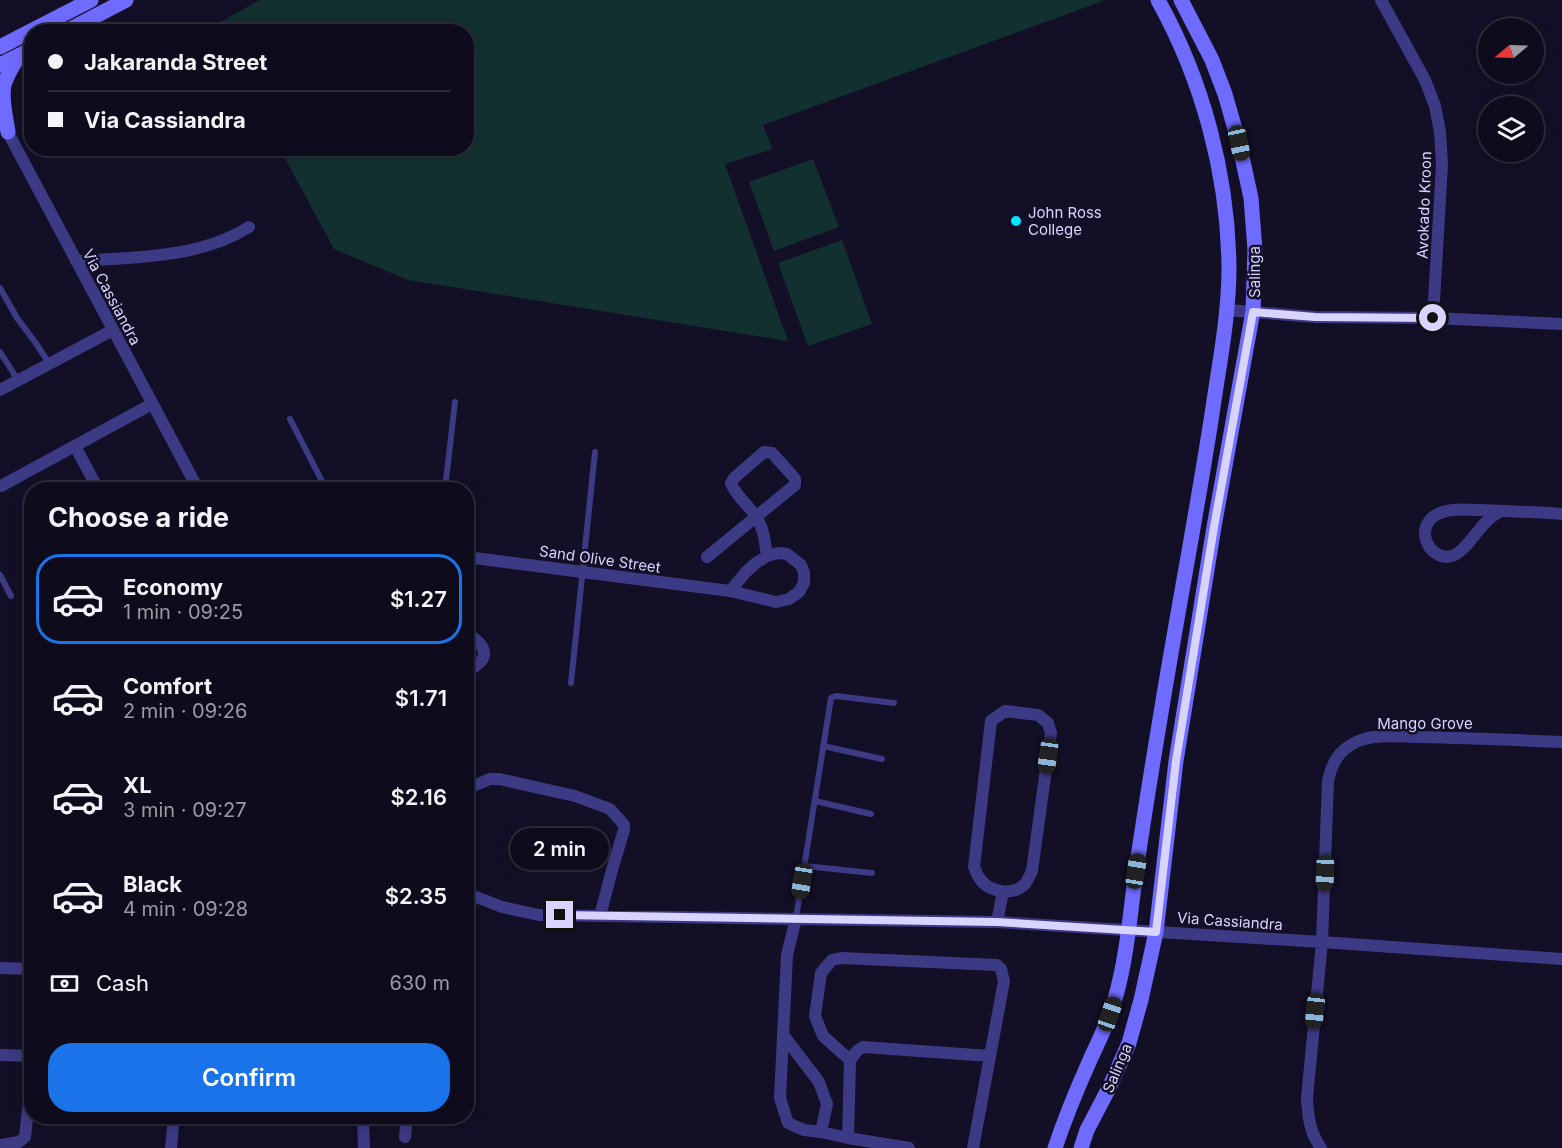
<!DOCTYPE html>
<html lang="en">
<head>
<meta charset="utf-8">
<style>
  body { margin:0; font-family:Inter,sans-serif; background:#171425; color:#f1f3f6; height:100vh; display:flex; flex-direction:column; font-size:22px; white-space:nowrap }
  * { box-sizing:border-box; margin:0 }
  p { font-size:20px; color:#9b9ba3 }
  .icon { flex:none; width:33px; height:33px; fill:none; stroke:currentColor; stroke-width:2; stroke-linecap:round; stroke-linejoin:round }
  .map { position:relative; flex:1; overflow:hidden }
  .drawer { position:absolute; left:24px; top:482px; width:450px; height:642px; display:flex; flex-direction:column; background:#0e0b1c; border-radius:24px; box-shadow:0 3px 15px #0003,0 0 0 2px #2e2b3b }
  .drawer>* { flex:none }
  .top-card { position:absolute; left:24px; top:24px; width:450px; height:132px; border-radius:24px; box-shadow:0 3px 15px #0003,0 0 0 2px #2e2b3b; display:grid; align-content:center; height:132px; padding:0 24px; background:#0e0b1c }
  .needle { width:39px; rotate:251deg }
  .fabs { position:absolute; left:1478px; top:18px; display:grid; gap:12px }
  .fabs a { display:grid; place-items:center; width:66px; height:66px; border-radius:50%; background:#0e0b1c; box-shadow:0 3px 15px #0003,0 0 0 2px #2e2b3b; font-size:30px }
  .end { position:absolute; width:27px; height:27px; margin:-14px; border:8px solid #d9d4ff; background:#111; box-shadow:0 0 0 3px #111 }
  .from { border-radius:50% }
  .bubble { position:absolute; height:42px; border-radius:21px; background:#0e0b1c; box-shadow:0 3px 15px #0003,0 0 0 2px #2e2b3b; font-size:20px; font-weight:600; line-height:42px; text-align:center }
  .car { position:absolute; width:18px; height:36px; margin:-18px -9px; border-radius:8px; box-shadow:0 0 4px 2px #0007; background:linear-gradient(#222 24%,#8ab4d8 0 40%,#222 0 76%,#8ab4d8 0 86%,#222 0) }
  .top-card b { display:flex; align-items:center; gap:21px; height:57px; font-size:22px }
  .top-card b+b { border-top:2px solid #2e2b3b }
  .top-card i { width:15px; height:15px; background:#f1f3f6 }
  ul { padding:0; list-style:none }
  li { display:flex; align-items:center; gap:18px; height:90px; margin:0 12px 9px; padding:0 12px; border:3px solid transparent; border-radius:24px }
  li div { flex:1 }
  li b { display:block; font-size:22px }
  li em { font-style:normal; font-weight:600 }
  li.active { border-color:#1a73e8 }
  li>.icon { width:54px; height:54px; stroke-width:1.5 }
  h2 { padding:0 24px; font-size:27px; line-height:72px }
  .pay { display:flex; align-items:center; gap:15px; height:66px; padding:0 24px; font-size:22px }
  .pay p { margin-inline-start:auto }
  .primary-button { display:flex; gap:12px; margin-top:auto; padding:12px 24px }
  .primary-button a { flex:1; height:69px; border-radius:24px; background:#1a73e8; color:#fff; font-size:24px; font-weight:600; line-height:69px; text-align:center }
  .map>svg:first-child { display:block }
  .green { fill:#12302f }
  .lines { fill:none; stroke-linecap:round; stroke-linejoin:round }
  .lane { stroke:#3d3a85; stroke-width:6 }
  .street { stroke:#3d3a85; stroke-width:12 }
  .secondary { stroke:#6f6bff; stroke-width:15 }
  .route { stroke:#d9d4ff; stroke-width:8 }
  .poi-dot { fill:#00e5ff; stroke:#130f26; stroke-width:2 }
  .labels { text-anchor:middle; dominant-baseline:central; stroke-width:5; stroke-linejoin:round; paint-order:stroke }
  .street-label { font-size:15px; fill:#d9d4ff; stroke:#130f26 }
  .poi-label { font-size:15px; fill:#d9d4ff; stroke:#130f26; text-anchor:start }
</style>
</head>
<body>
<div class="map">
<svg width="1562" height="1148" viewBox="0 0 1562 1148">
  <rect width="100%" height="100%" fill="#130f26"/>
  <!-- green -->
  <path class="green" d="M260 0H1103V1L763 125 773 149 725 164 788 341 408 280 334 249 280 149 466 148V32L216 31 213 26Z
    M813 159 839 227 774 251 749 182Z
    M842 240 872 324 808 346 778 263Z"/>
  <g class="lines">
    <!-- lane -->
    <path class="lane" d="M0 288 17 318 35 342 49 363
      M0 352 18 380
      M290 419 326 489
      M445 489 455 402
      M0 575 11 596
      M571 683 595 452
      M823 746 882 759
      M815 801 871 814
      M805 866 872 873
      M796 918 831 698 836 696 894 703"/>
    <!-- street -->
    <path class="street" d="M1381 0 1425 80 1435 106 1440 132 1442 165 1433 318
      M4 125 198 489
      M76 261C134 257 198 259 249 227
      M1228 310 1315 317 1433 318 1562 324
      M0 390 113 330
      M75 446 98 489
      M1 486 152 404
      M1500 511C1495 514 1490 518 1486 522 1476 532 1469 545 1458 553 1432 570 1407 523 1443 512 1454 508 1467 510 1479 510 1507 511 1534 512 1562 514
      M466 557 730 591 776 602 789 599 799 592 804 583V573L801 565 787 554 778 553 767 556 756 563 746 572 730 591
      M707 557 790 489 795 485V479L792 475 772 453 764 452 734 478 731 483C736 497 750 506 757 518 764 529 765 543 767 556
      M466 633C476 638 489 649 482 660 478 665 471 669 466 673
      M1005 711 1038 715 1048 723 1051 733 1032 871C1030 875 1028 880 1025 884 1012 897 987 892 978 876 976 873 976 870 974 867L991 721Z
      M466 789 490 779H499L575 796 610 809 620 820 624 825V830L612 870 600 916
      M466 893 502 907 539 915 997 922 1322 942 1562 959
      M997 922 1003 892
      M0 968 32 969
      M784 1036 819 1082 827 1104 821 1132 804 1130 788 1123 780 1098 787 955 796 918
      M0 1055 32 1056
      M850 1060 857 1051 863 1047 990 1056
      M363 1116 364 1148
      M821 1132 848 1138 909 1148
      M405 1137 407 1116
      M848 1138 850 1060 823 1036 815 1016 821 973 832 960 841 958 997 965 1001 969 1004 981 973 1148
      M0 1145 19 1142 25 1137 32 1072
      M171 1148 174 1116
      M1321 1148C1310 1133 1308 1117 1307 1098L1322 942 1328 781C1332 763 1338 751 1356 742 1375 733 1399 737 1420 737 1467 738 1515 740 1562 742"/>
    <!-- secondary -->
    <path class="secondary" d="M65 32 126 0
      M0 47 91 0
      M0 65 32 49
      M8 132C6 117 1 100 4 85 7 74 14 65 19 55
      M1055 1148C1065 1118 1077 1089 1090 1060 1099 1040 1109 1021 1115 999 1127 958 1130 914 1136 871 1144 816 1153 761 1162 707 1178 609 1197 512 1212 414 1219 365 1229 317 1229 267 1228 175 1203 81 1158 0
      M1081 1148 1087 1130 1109 1088 1129 1043 1141 1000 1156 932 1176 761 1214 527 1253 311 1255 250 1251 198 1239 143 1225 94 1212 60 1181 0"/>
  </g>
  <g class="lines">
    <!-- route -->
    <path class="route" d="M560 915 997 922 1156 932 1176 761 1214 527 1253 312 1315 317 1433 318"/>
  </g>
  <!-- markers -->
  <circle class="poi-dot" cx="1016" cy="221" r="6"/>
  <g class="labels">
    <!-- street labels -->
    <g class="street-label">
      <text transform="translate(1424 205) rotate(-88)">Avokado Kroon</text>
      <text transform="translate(1254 272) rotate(-90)">Salinga</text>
      <text transform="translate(112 297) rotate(62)">Via Cassiandra</text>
      <text transform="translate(600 559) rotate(8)">Sand Olive Street</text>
      <text x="1425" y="723">Mango Grove</text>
      <text transform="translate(1230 921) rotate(4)">Via Cassiandra</text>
      <text transform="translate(1117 1068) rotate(-67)">Salinga</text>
    </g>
    <!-- poi labels -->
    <g class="poi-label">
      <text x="1028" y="212">John Ross<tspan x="1028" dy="17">College</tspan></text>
    </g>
  </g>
</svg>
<div class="fabs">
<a><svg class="needle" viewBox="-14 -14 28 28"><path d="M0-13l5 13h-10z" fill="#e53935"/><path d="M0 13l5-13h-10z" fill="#9b9ba3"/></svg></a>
<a><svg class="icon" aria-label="layers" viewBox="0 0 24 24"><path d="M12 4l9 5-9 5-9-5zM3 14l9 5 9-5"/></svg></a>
</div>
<i class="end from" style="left:1433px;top:318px"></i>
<i class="end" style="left:560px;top:915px"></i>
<div class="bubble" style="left:510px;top:828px;width:99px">2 min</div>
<i class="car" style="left:1239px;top:143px;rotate:168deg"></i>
<i class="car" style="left:1048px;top:756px;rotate:188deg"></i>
<i class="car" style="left:1136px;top:871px;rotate:9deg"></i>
<i class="car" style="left:1325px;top:873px;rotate:182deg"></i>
<i class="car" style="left:802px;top:881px;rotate:189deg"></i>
<i class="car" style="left:1315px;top:1011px;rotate:186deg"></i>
<i class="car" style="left:1110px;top:1014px;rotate:19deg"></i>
<div class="top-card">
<b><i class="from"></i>Jakaranda Street</b>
<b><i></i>Via Cassiandra</b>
</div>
<section class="drawer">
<h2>Choose a ride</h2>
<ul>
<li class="active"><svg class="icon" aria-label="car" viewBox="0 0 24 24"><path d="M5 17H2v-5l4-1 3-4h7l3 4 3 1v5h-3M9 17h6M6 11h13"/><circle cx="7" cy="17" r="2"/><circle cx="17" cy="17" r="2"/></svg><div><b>Economy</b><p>1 min · 09:25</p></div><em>$1.27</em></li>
<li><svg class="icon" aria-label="car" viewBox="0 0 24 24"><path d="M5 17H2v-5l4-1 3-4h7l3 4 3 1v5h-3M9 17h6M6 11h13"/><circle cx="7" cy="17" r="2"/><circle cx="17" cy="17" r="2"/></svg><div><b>Comfort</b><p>2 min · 09:26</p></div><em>$1.71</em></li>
<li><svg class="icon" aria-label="car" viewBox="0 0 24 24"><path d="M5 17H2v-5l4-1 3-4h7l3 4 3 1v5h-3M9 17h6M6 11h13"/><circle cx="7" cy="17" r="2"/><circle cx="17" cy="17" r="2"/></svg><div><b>XL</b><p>3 min · 09:27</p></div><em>$2.16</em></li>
<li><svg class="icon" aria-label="car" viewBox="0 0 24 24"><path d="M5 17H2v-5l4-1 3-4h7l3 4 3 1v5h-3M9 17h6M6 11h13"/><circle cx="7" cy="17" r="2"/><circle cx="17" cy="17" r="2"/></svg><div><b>Black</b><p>4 min · 09:28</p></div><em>$2.35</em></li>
</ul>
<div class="pay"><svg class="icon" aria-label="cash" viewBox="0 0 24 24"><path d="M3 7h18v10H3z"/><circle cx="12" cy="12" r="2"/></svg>Cash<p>630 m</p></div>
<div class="primary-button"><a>Confirm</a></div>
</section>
</div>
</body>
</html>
